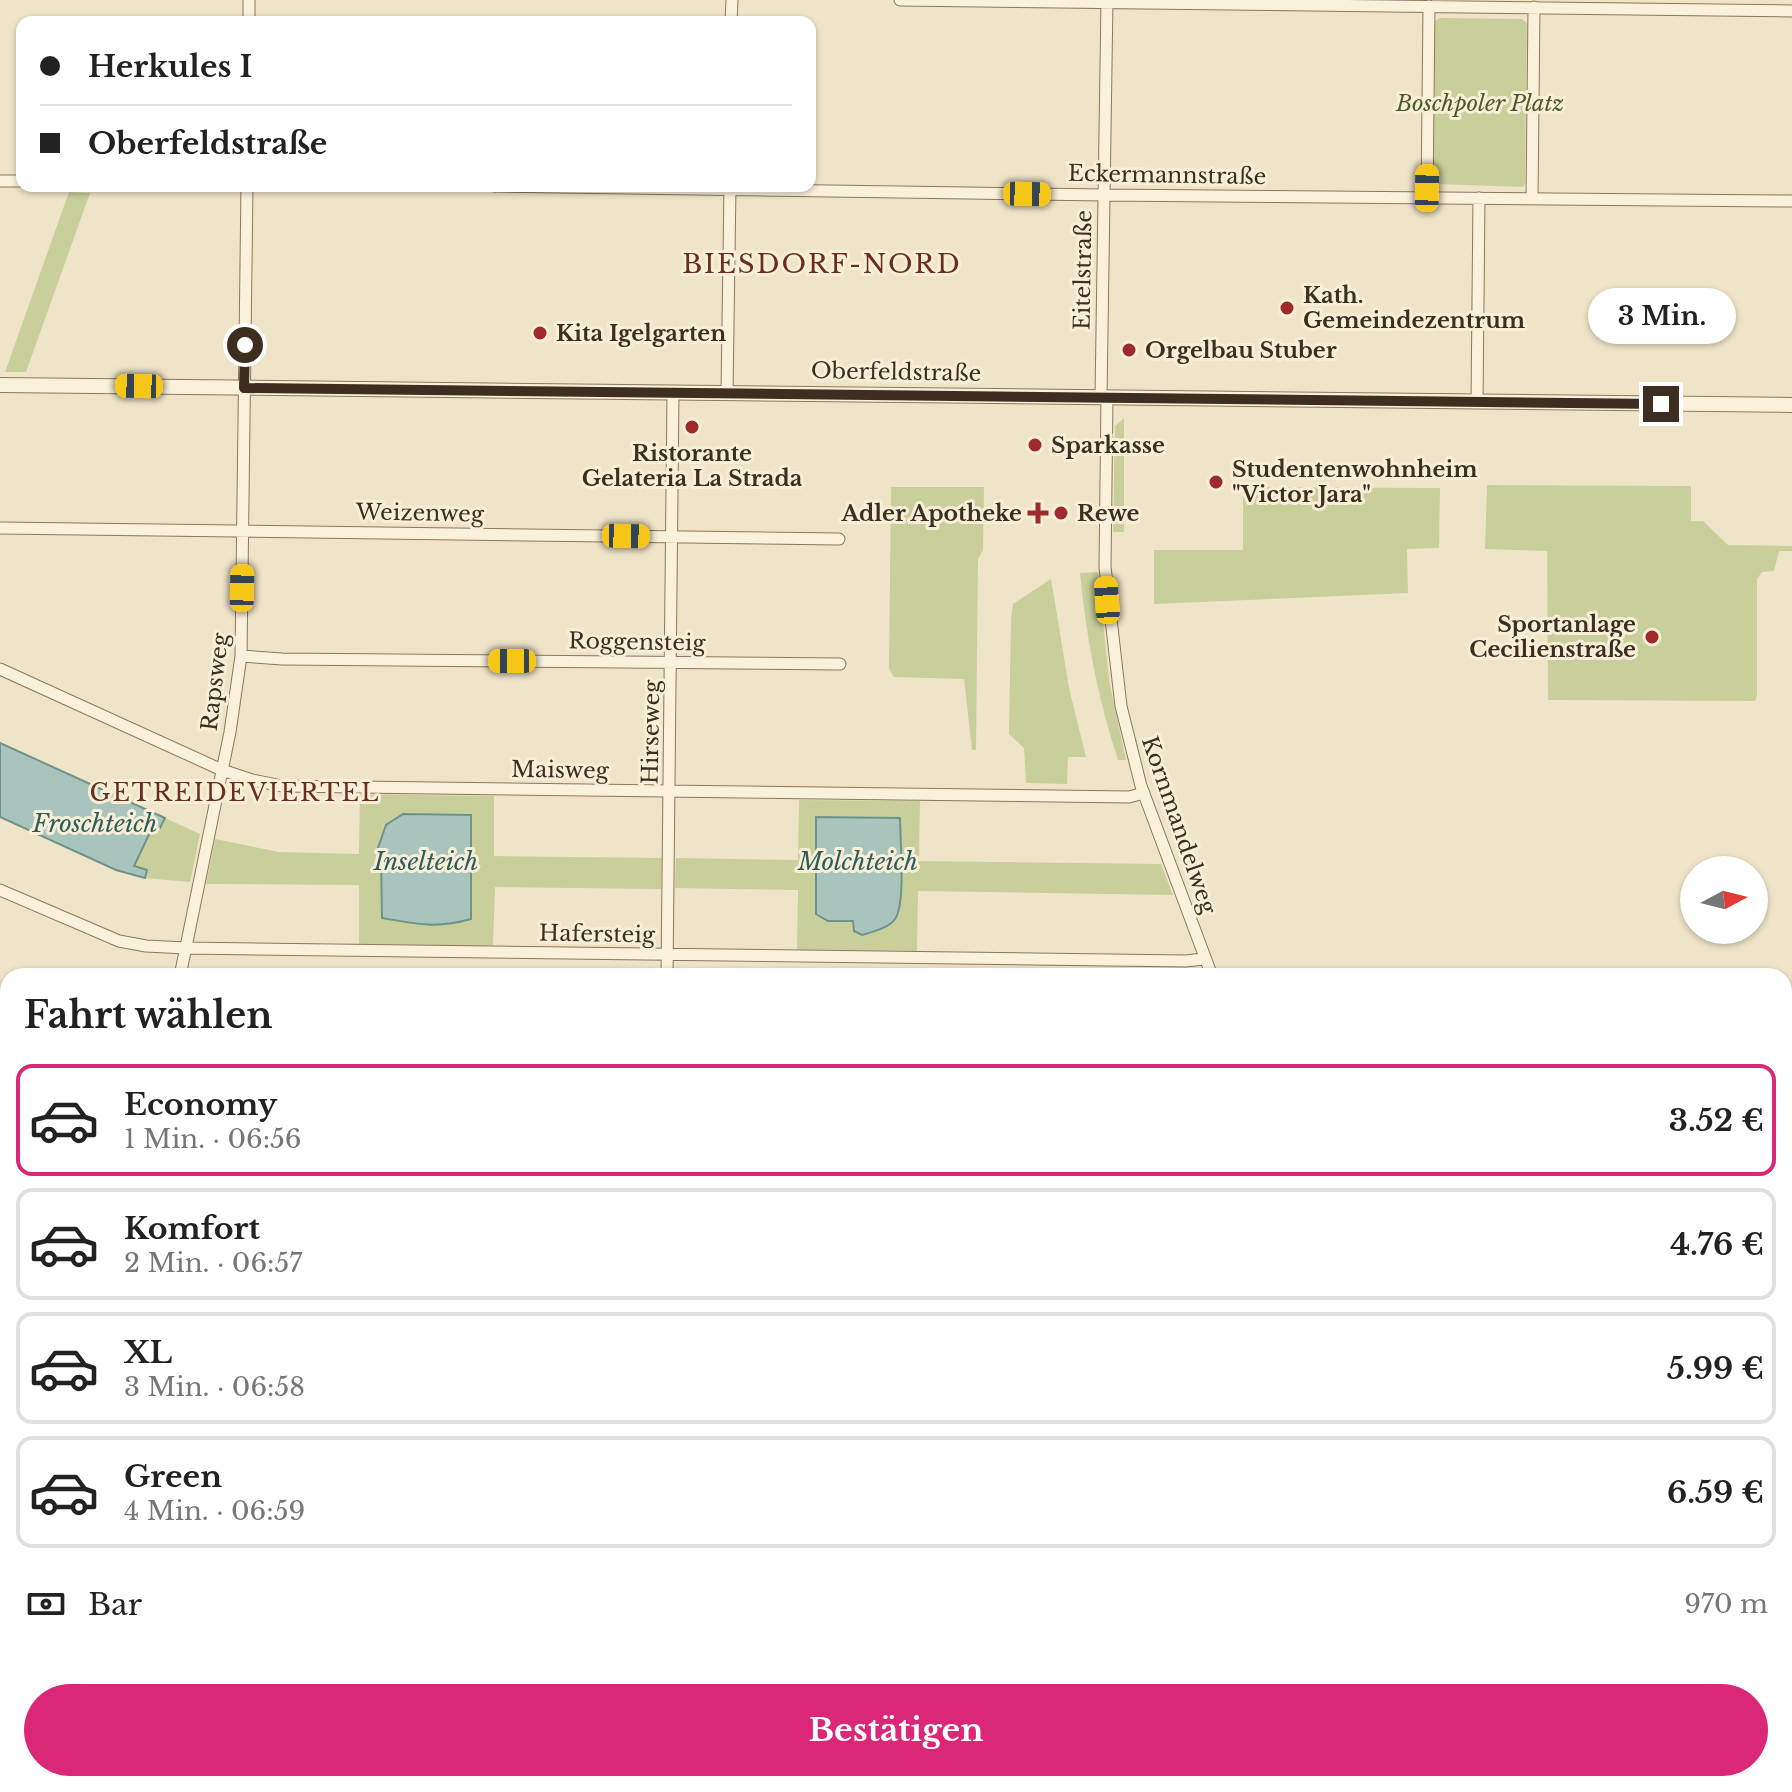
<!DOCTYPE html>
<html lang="de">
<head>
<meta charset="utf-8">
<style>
  body { margin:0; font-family:"Libre Baskerville",serif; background:#f6f6f6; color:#222; height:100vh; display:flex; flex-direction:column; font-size:30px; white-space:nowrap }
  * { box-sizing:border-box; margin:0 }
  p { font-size:26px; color:#767676 }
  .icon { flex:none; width:44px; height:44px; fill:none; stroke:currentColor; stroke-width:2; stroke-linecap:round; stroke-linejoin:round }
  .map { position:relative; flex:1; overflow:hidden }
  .panel { position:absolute; left:0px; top:968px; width:1792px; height:824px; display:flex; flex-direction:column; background:#fff; border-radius:24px 24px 0 0; box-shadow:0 2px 6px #0004 }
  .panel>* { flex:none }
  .top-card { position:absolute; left:16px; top:16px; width:800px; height:176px; border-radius:16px; box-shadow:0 2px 6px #0004; display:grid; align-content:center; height:176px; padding:0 24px; background:#fff }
  .needle { width:52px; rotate:83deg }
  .fabs { position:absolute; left:1680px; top:856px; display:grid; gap:16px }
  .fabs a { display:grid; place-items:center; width:88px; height:88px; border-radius:50%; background:#fff; box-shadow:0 2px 6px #0004; font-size:40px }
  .end { position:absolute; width:36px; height:36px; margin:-18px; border:10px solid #3d2e20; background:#fff; box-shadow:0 0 0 4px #fff }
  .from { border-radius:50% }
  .bubble { position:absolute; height:56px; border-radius:28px; background:#fff; box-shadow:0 2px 6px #0004; font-size:26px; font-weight:700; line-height:56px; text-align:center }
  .car { position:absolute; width:24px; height:48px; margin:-24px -12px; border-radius:10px; box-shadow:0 0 6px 2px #0007; background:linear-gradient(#f5c518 24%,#345 0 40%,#f5c518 0 76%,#345 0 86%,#f5c518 0) }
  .top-card b { display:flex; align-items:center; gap:28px; height:76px; font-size:30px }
  .top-card b+b { border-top:2px solid #e0e0e0 }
  .top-card i { width:20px; height:20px; background:#222 }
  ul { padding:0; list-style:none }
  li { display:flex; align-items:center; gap:24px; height:112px; margin:0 16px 12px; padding:0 8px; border:4px solid #e0e0e0; border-radius:16px }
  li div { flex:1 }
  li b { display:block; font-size:30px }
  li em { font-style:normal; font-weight:700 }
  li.active { border-color:#db2777 }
  li>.icon { width:72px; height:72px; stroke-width:1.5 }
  h2 { padding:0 24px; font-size:36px; line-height:96px }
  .pay { display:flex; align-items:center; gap:20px; height:88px; padding:0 24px; font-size:30px }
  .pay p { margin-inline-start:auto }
  .button { display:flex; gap:16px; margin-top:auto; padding:16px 24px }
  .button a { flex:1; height:92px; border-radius:48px; background:#db2777; color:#fff; font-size:32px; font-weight:700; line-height:92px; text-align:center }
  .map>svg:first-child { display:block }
  .green { fill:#c9cf9b }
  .water { fill:#a9c4bc; stroke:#6f938a; stroke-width:2 }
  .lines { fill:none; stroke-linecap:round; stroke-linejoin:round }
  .minor-casing { stroke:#8d765c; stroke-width:13 }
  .tertiary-casing { stroke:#8d765c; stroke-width:16 }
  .secondary-casing { stroke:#6f573f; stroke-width:18 }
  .minor { stroke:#faf1dc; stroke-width:11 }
  .tertiary { stroke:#faf1dc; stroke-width:14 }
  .secondary { stroke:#faf1dc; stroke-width:16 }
  .route { stroke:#3d2e20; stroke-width:10 }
  .poi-dot { fill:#9e2a2b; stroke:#f7eed8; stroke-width:3 }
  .labels { text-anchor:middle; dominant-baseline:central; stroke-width:6; stroke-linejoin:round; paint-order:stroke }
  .park-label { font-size:22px; font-style:italic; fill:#4d5a26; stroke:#f7eed8 }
  .street-label { font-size:22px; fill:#3d2e20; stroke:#f7eed8 }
  .poi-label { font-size:22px; font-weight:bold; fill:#3d2e20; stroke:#f7eed8; text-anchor:start }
  .neighbourhood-label { font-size:24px; letter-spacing:2px; fill:#6b2e1e; stroke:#f7eed8 }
  .water-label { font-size:24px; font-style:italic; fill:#2f5d5a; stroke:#f7eed8 }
  .quarter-label { font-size:26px; letter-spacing:2px; fill:#6b2e1e; stroke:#f7eed8 }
</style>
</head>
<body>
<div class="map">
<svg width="1792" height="1792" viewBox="0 0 1792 1792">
  <rect width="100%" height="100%" fill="#f0e4c8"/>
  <!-- green -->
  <path class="green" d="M1440 18 1522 19 1527 23 1525 184 1523 187 1433 184 1435 21Z
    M69 192 90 193 26 372H5Z
    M1124 418V532H1113L1115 426Z
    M1487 485 1691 486V521H1703L1728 545 1792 546V551H1779L1774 571 1762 572 1757 579V696L1755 701 1548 700 1547 551 1485 549Z
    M891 487H984L983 550 978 559 976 750H972L964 679 894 677 889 669Z
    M1243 487 1440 488 1439 548 1407 549 1408 593 1154 604V550H1243Z
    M1098 572 1109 680 1126 760H1118C1098 699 1086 637 1080 573Z
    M1051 579 1069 688 1086 757H1068L1067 784 1026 783 1024 748 1009 734 1011 618 1013 604Z
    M360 794 494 796V856L662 858 661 889 495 887 493 946 359 944V885L206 884 215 839 279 852 359 854Z
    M799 800 920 801 919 861 1161 864 1173 895 918 891 917 951 797 950 798 890 675 888 676 858 798 860Z
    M165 818 200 834 190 882 145 878 146 870 134 866 153 825 160 828Z
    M1784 1377H1792V1476L1784 1474Z
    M1611 1784H1698L1697 1792H1610Z"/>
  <!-- water -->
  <path class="water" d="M0 743 165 818 160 828 153 826 134 866 147 870 145 878 116 870 0 817Z
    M403 814 471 815V919C436 929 417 924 382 918L381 858 378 848 386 825Z
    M816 817 900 818C900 839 906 904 895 919 889 928 872 932 862 935L854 931 853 921H828L816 914Z"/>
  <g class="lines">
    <defs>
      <path id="minor" d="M900 0 1792 11
        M249 22V0
        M731 22 732 0
        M0 181H22
        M494 186 1104 195 1792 201
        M1427 198 1429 6
        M1532 199 1534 7
        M727 393 730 186
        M1101 397 1107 0
        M1107 397 1105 567 1121 706 1141 786 1212 976
        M1477 402 1479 198
        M0 528 839 539
        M241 656 282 659 840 664
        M0 669 222 770 252 780 282 786 1129 797 1144 793
        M0 890 119 941 146 946 186 948 1185 961 1204 959
        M180 976 230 732 241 656 247 186
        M667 976 673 393
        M0 1032 8 1035
        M1784 1367H1792
        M1784 1588H1792
        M1784 1765H1792
        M1784 1775 1792 1776
        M1152 1792 1153 1784
        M1392 1792V1784
        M1605 1792V1784"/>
      <path id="tertiary" d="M0 385 1792 405"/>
      <path id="secondary" d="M1784 1203 1792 1201
        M0 1211H8
        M1784 1222 1792 1221
        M0 1230H8"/>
    </defs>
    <!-- minor casing -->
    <use href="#minor" class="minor-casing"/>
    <!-- tertiary casing -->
    <use href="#tertiary" class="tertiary-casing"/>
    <!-- secondary casing -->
    <use href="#secondary" class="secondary-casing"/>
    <!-- minor -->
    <use href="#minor" class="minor"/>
    <!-- tertiary -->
    <use href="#tertiary" class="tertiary"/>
    <!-- secondary -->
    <use href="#secondary" class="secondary"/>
  </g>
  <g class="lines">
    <!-- route -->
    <path class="route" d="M245 345 244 388 1661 404"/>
  </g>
  <!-- markers -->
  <g class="poi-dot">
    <circle cx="1287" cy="308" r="8"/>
    <circle cx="540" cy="333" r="8"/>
    <circle cx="1129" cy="350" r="8"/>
    <circle cx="692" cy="427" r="8"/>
    <circle cx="1035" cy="445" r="8"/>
    <circle cx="1216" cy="482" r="8"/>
    <path d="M1034 501h8v8h8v8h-8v8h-8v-8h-8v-8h8z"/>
    <circle cx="1061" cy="513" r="8"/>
    <circle cx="1652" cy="637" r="8"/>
  </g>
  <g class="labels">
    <!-- park labels -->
    <g class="park-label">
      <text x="1480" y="103">Boschpoler Platz</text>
    </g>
    <!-- street labels -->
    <g class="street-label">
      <text transform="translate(1167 175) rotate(1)">Eckermannstraße</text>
      <text transform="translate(1083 270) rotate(-89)">Eitelstraße</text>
      <text transform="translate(896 372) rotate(1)">Oberfeldstraße</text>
      <text transform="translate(420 513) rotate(1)">Weizenweg</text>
      <text transform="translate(637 642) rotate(1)">Roggensteig</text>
      <text transform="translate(215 682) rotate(-83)">Rapsweg</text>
      <text transform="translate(651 732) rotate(-89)">Hirseweg</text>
      <text transform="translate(560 770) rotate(1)">Maisweg</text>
      <text transform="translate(1179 825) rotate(71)">Kornmandelweg</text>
      <text transform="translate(597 934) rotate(1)">Hafersteig</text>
    </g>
    <!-- poi labels -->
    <g class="poi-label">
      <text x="1303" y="295">Kath.<tspan x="1303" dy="25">Gemeindezentrum</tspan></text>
      <text x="556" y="333">Kita Igelgarten</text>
      <text x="1145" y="350">Orgelbau Stuber</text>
      <text x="1051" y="445">Sparkasse</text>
      <text x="692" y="453" text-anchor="middle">Ristorante<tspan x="692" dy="25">Gelateria La Strada</tspan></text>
      <text x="1232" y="469">Studentenwohnheim<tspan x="1232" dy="25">"Victor Jara"</tspan></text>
      <text x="1022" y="513" text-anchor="end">Adler Apotheke</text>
      <text x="1077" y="513">Rewe</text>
      <text x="1636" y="624" text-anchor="end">Sportanlage<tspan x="1636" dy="25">Cecilienstraße</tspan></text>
    </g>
    <!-- neighbourhood labels -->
    <g class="neighbourhood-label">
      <text x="235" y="792">GETREIDEVIERTEL</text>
    </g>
    <!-- water labels -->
    <g class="water-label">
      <text x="95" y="823">Froschteich</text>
      <text x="426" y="861">Inselteich</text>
      <text x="858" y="861">Molchteich</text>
    </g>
    <!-- quarter labels -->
    <g class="quarter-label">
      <text x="822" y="264">BIESDORF-NORD</text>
    </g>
  </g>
</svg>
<div class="fabs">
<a><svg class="needle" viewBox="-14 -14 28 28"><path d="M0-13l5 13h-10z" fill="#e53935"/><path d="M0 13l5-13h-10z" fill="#767676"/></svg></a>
</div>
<i class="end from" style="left:245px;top:345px"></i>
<i class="end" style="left:1661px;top:404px"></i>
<div class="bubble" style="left:1588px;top:288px;width:148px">3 Min.</div>
<i class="car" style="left:1427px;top:188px;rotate:1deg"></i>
<i class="car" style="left:1027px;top:194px;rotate:91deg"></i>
<i class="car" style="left:139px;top:386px;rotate:271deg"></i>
<i class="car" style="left:626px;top:536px;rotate:91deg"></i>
<i class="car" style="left:242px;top:588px;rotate:1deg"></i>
<i class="car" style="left:1107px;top:600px;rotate:356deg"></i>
<i class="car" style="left:512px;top:661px;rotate:270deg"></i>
<div class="top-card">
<b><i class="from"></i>Herkules I</b>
<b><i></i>Oberfeldstraße</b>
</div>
<section class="panel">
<h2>Fahrt wählen</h2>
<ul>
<li class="active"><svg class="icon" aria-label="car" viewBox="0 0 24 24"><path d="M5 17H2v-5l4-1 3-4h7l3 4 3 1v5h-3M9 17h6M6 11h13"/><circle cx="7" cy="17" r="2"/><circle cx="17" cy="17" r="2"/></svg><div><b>Economy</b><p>1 Min. · 06:56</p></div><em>3.52 €</em></li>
<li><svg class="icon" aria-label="car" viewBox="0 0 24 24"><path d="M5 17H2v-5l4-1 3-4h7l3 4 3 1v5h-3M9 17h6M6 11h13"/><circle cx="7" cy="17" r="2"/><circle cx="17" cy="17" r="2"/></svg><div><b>Komfort</b><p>2 Min. · 06:57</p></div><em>4.76 €</em></li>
<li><svg class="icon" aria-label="car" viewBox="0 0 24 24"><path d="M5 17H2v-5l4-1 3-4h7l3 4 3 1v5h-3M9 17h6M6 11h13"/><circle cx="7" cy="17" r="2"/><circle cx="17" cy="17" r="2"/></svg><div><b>XL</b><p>3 Min. · 06:58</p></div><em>5.99 €</em></li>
<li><svg class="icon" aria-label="car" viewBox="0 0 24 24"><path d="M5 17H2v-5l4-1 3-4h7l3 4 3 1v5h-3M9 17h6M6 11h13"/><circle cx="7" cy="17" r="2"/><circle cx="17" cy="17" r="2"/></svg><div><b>Green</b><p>4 Min. · 06:59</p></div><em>6.59 €</em></li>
</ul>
<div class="pay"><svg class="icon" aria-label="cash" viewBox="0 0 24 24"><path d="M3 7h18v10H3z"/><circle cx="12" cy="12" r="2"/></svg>Bar<p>970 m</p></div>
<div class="button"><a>Bestätigen</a></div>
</section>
</div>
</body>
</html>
